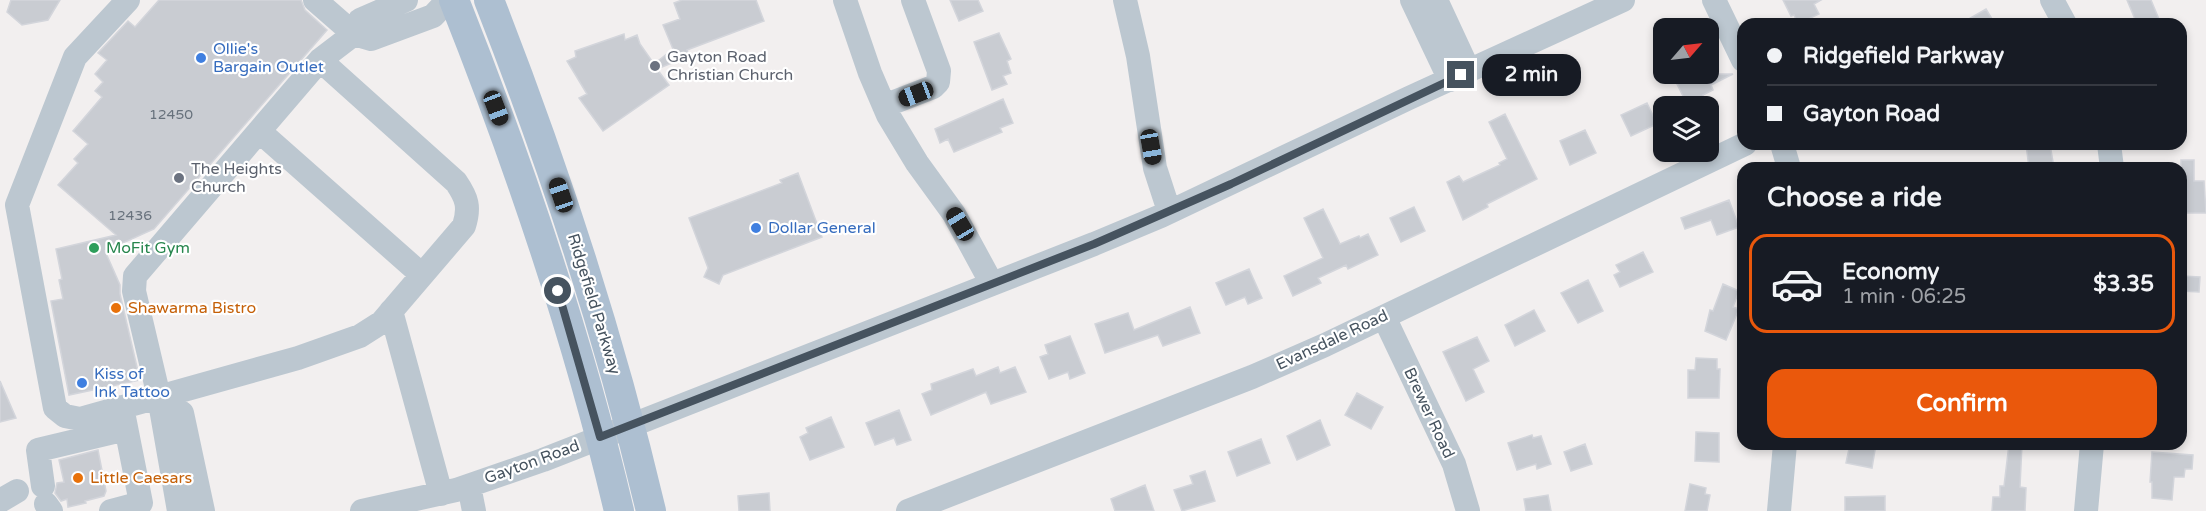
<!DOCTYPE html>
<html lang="en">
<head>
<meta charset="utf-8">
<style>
  body { margin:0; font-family:"Varela Round",sans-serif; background:#242831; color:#f1f3f6; height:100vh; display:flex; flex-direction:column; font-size:22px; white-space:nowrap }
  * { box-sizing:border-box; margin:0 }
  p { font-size:20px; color:#9ea1a6 }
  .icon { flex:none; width:33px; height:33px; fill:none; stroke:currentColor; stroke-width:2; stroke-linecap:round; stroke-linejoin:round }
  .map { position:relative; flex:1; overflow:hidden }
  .side { position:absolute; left:1737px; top:162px; width:450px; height:288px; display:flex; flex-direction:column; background:#171b24; border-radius:18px; box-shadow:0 3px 9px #0003 }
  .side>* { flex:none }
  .guide { position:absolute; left:1737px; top:18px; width:450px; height:132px; border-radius:18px; box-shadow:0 3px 9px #0003; display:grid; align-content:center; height:132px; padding:0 30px; background:#171b24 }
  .needle { width:39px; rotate:62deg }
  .controls { position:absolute; left:1653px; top:18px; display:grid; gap:12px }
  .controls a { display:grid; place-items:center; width:66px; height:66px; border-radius:12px; background:#171b24; box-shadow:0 3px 9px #0003; font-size:30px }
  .end { position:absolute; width:27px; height:27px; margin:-14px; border:8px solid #46535f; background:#fff; box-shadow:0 0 0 3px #fff }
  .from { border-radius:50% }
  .bubble { position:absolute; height:42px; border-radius:18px; background:#171b24; box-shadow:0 3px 9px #0003; font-size:20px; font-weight:800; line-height:42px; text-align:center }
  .car { position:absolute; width:18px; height:36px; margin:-18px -9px; border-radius:8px; box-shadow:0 0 4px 2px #0007; background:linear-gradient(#222 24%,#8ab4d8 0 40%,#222 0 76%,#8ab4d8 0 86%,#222 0) }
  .guide b { display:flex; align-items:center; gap:21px; height:57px; font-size:22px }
  .guide b+b { border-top:2px solid #363941 }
  .guide i { width:15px; height:15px; background:#f1f3f6 }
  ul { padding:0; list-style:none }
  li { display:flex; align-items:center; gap:18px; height:99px; margin:0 12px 9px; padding:0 18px; border:3px solid transparent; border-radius:18px }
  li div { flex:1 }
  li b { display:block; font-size:22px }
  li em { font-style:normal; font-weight:800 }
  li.selected { border-color:#ea580c }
  li>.icon { width:54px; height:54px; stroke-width:1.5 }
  h2 { padding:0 30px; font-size:27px; line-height:72px }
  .primary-button { display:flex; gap:12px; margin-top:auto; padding:12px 30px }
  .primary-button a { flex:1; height:69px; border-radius:18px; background:#ea580c; color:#fff; font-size:24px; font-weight:800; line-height:69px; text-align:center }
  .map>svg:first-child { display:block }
  .building { fill:#c9ccd2; stroke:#d3d5db; stroke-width:1.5 }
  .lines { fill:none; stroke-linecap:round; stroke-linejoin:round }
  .minor { stroke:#bcc7d0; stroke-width:24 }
  .major { stroke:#adbfd1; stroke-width:30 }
  .route { stroke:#46535f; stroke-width:8 }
  .shop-dot { fill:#3f7fe0; stroke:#fff; stroke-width:2 }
  .worship-dot { fill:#6b7280; stroke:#fff; stroke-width:2 }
  .leisure-dot { fill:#2e9e5b; stroke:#fff; stroke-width:2 }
  .food-dot { fill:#e8710a; stroke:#fff; stroke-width:2 }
  .labels { text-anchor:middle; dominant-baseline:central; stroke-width:4.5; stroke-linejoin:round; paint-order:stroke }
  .number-label { font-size:14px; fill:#67717c }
  .shop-label { font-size:16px; fill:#366cbe; stroke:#fff; text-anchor:start }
  .worship-label { font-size:16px; fill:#5b616d; stroke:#fff; text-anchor:start }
  .leisure-label { font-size:16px; fill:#27864d; stroke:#fff; text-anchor:start }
  .street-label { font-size:16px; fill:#46535f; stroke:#fff }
  .food-label { font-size:16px; fill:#c56008; stroke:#fff; text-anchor:start }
</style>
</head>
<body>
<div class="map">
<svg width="2206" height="511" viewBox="0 0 2206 511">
  <rect width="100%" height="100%" fill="#f2efef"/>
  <!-- building -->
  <path class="building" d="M11 0H60L48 20 22 25 7 12Z
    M159 0H301L305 10 327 30 154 229 105 251 120 285V294L140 380 69 395 51 301 63 299 59 280 62 279 56 249 116 235 58 185 78 163 74 159 88 144 73 131 102 97 95 91 103 82 95 74 107 60 98 53 128 21 135 27Z
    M682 0H756L764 21 687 50 689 56 657 69 669 85 603 131 579 98 587 94 567 61 576 57 575 51 624 34 625 40 637 35 640 44 654 64 673 49 663 25 680 19 674 3Z
    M950 0H978L983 11 959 21Z
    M1783 0H1821L1814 4 1819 14 1798 24 1794 15 1791 16Z
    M2127 0H2151L2161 24H2137Z
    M1986 9 1995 24H1960Z
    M999 33 1011 59 1007 61 1011 73 1003 76 1007 84 992 90 974 42Z
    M1693 74H1733L1711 85 1713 90 1703 95 1704 98 1688 106 1676 82Z
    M1003 99 1013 123 1000 128 1002 132 954 152 948 139 940 143 935 129Z
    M1647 103 1657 124 1631 136 1621 115Z
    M1505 114 1537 179 1487 204 1488 207 1463 220 1447 182 1459 176 1463 182 1500 165 1499 163 1507 159 1489 122Z
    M1585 130 1596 153 1570 165 1560 141Z
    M2026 144H2050L2054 168H2029Z
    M2181 160H2194V181H2204L2206 213H2181Z
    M798 173 822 237 723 275 719 284 704 277 708 268 689 218 782 183 780 180Z
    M1729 200 1739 227 1717 235 1711 220 1685 229 1681 218Z
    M1414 207 1425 231 1401 242 1390 218Z
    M1323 209 1340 244 1359 236 1360 238 1368 234 1378 255 1348 269 1346 265 1318 278 1321 283 1293 296 1284 276 1323 258 1304 218Z
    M1643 252 1653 272 1620 287 1614 275 1620 272 1616 265Z
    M1249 269 1262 298 1248 304 1245 297 1226 305 1216 283Z
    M2181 276 2200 277 2199 292 2181 291Z
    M1588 280 1603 311 1578 323 1561 293Z
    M1723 284 1739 291 1733 307 1739 309 1726 340 1705 331 1710 310 1713 311Z
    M1190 307 1200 333 1163 346 1158 335 1105 353 1095 324 1128 313 1134 330Z
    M1534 310 1545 331 1515 346 1505 325Z
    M1070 336 1085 373 1070 379 1068 372 1049 379 1040 357 1048 354 1045 345Z
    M1477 337 1489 361 1473 369 1484 392 1466 401 1443 352Z
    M1696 358 1717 359V369H1720L1719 398H1688V370H1695Z
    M998 367 1000 373 1015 367 1026 392 991 404 986 392 931 415 922 394 932 390 931 384 973 369 976 376Z
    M0 381 16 418 0 422Z
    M1357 393 1383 407 1371 429 1345 415Z
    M899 410 911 440 897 445 894 438 875 445 866 423Z
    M831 417 844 447 810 460 800 437 808 433 806 428Z
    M1320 420 1330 445 1297 460 1287 436Z
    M1696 432 1719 433V462L1695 461Z
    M1532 435 1533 438 1541 436 1551 464 1537 469 1536 464 1517 470 1508 443Z
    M1261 439 1270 463 1237 476 1228 452Z
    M1585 444 1592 464 1571 471 1564 452Z
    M1850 444H1876L1872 468 1846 463Z
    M2009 444H2022L2020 487 2026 488 2025 511H1992L1993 497H2000V486H2004Z
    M98 450 106 491 104 496 85 501 86 503 68 507 67 499 61 501 55 493 57 483 64 482 59 460Z
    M2152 452 2193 455 2192 469H2185L2184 477H2174L2172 500 2152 498V482H2150Z
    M1205 471 1215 501 1182 511 1174 490 1193 484 1190 476Z
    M1690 484 1706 488 1705 494 1710 495 1707 511H1685Z
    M1145 485 1154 511H1115L1111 499Z
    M769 493 770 511H739L738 496Z
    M1548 495 1551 511H1526L1524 499Z
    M1885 496V511H1845V497Z"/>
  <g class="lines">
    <!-- minor -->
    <path class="minor" d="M128 0 75 57 17 205 55 408 65 416 80 419 298 358 360 336 382 322 464 226C470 207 467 198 456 182L320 60
      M406 0 360 20 354 34 371 39 433 16 448 0
      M845 0 870 73 888 115 917 163 954 214 992 284
      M1125 0 1138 56 1155 168 1169 211
      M1412 0 1450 80
      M1436 0 1469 71
      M1714 0 1743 60
      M2052 0 2065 24
      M884 106 933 87 938 82 939 71 913 0
      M259 131 422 275
      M1782 144 1789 168
      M2109 144 2112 168
      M391 311 441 494
      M1384 317 1454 464 1468 511
      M159 397 182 413 203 511
      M43 486 38 450 126 429
      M469 486 474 511
      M0 501 17 491
      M46 504 51 511
      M111 511 141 503 122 407
      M179 511 159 397 134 291 135 276 320 60 354 34 315 0
      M362 511 456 490 543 460 1094 244 1161 216 1409 98 1623 0
      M908 511 1252 377 1325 345 1745 144
      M1779 511 1785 444
      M2086 511 2092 444"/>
    <!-- major -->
    <path class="major" d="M454 0C520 166 578 337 619 511
      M489 0C554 166 610 337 651 511"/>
  </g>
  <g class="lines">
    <!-- route -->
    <path class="route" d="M558 291 600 437 1094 244 1231 184 1461 75"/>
  </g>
  <!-- markers -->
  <g class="shop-dot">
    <circle cx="201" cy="58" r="6"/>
    <circle cx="756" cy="228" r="6"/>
    <circle cx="82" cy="383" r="6"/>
  </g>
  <g class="worship-dot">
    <circle cx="655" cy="66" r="6"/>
    <circle cx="179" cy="178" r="6"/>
  </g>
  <circle class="leisure-dot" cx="94" cy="248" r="6"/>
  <g class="food-dot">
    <circle cx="116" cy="308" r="6"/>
    <circle cx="78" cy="478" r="6"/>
  </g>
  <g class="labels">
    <!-- number labels -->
    <g class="number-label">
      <text x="171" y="114">12450</text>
      <text x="130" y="215">12436</text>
    </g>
    <!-- shop labels -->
    <g class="shop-label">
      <text x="213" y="49">Ollie's<tspan x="213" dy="18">Bargain Outlet</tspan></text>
      <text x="768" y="228">Dollar General</text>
      <text x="94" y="374">Kiss of<tspan x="94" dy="18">Ink Tattoo</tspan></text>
    </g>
    <!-- worship labels -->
    <g class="worship-label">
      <text x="667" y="57">Gayton Road<tspan x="667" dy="18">Christian Church</tspan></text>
      <text x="191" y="169">The Heights<tspan x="191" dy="18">Church</tspan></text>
    </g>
    <!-- leisure labels -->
    <g class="leisure-label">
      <text x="106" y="248">MoFit Gym</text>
    </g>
    <!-- street labels -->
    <g class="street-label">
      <text transform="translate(594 304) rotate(73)">Ridgefield Parkway</text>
      <text transform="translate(1332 340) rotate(-25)">Evansdale Road</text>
      <text transform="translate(1429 413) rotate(65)">Brewer Road</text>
      <text transform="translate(532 462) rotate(-20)">Gayton Road</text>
    </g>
    <!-- food labels -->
    <g class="food-label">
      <text x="128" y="308">Shawarma Bistro</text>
      <text x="90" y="478">Little Caesars</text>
    </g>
  </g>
</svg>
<div class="controls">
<a><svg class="needle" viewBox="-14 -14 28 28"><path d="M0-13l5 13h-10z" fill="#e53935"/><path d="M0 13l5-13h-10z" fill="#9ea1a6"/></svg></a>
<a><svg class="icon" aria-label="layers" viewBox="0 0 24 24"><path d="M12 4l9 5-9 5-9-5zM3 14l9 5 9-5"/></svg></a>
</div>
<i class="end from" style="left:558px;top:291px"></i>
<i class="end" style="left:1461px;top:75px"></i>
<div class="bubble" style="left:1482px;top:54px;width:99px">2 min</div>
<i class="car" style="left:916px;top:94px;rotate:249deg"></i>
<i class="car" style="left:496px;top:108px;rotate:159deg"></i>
<i class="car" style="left:1151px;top:147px;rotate:170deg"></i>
<i class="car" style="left:561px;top:195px;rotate:341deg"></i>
<i class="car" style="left:960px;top:224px;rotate:329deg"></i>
<div class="guide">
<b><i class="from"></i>Ridgefield Parkway</b>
<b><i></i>Gayton Road</b>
</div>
<section class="side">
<h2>Choose a ride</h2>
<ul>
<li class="selected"><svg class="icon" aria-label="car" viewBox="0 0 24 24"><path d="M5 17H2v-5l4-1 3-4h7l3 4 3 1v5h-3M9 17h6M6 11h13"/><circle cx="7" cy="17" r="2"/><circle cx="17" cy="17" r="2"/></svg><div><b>Economy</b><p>1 min · 06:25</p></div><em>$3.35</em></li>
</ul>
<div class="primary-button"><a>Confirm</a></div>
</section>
</div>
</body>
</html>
